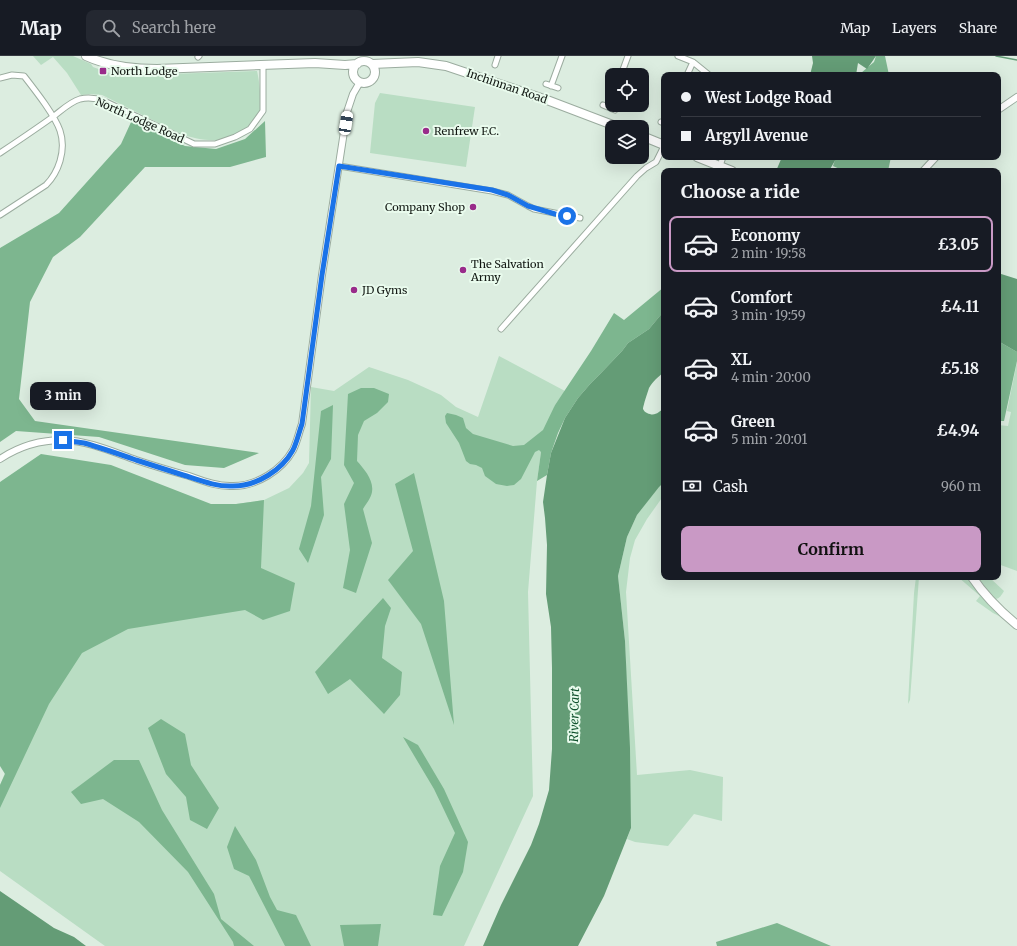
<!DOCTYPE html>
<html lang="en">
<head>
<meta charset="utf-8">
<style>
  body { margin:0; font-family:Merriweather,serif; background:#242831; color:#f1f3f6; height:100vh; display:flex; flex-direction:column; font-size:15px; white-space:nowrap }
  * { box-sizing:border-box; margin:0 }
  p { font-size:13px; color:#9ea1a6 }
  .icon { flex:none; width:22px; height:22px; fill:none; stroke:currentColor; stroke-width:2; stroke-linecap:round; stroke-linejoin:round }
  .map { position:relative; flex:1; overflow:hidden }
  .drawer { position:absolute; left:661px; top:112px; width:340px; height:412px; display:flex; flex-direction:column; background:#171b24; border-radius:8px; box-shadow:0 4px 16px #0002 }
  .drawer>* { flex:none }
  .top-card { position:absolute; left:661px; top:16px; width:340px; height:88px; border-radius:8px; box-shadow:0 4px 16px #0002; display:grid; align-content:center; height:88px; padding:0 20px; background:#171b24 }
  .buttons { position:absolute; left:605px; top:12px; display:grid; gap:8px }
  .buttons a { display:grid; place-items:center; width:44px; height:44px; border-radius:8px; background:#171b24; box-shadow:0 4px 16px #0002; font-size:20px }
  .end { position:absolute; width:18px; height:18px; margin:-9px; border:5px solid #1a73e8; background:#fff; box-shadow:0 0 0 2px #fff }
  .from { border-radius:50% }
  .bubble { position:absolute; height:28px; border-radius:8px; background:#171b24; box-shadow:0 4px 16px #0002; font-size:13px; font-weight:700; line-height:28px; text-align:center }
  .car { position:absolute; width:12px; height:24px; margin:-12px -6px; border-radius:5px; box-shadow:0 0 3px 1px #0007; background:linear-gradient(#fff 24%,#345 0 40%,#fff 0 76%,#345 0 86%,#fff 0) }
  .top-card b { display:flex; align-items:center; gap:14px; height:38px; font-size:15px }
  .top-card b+b { border-top:1px solid #363941 }
  .top-card i { width:10px; height:10px; background:#f1f3f6 }
  ul { padding:0; list-style:none }
  li { display:flex; align-items:center; gap:12px; height:56px; margin:0 8px 6px; padding:0 12px; border:2px solid transparent; border-radius:8px }
  li div { flex:1 }
  li b { display:block; font-size:15px }
  li em { font-style:normal; font-weight:700 }
  li.selected { border-color:#c999c5 }
  li>.icon { width:36px; height:36px; stroke-width:1.5 }
  h2 { padding:0 20px; font-size:18px; line-height:48px }
  .pay { display:flex; align-items:center; gap:10px; height:44px; padding:0 20px; font-size:15px }
  .pay p { margin-inline-start:auto }
  .primary-button { display:flex; gap:8px; margin-top:auto; padding:8px 20px }
  .primary-button a { flex:1; height:46px; border-radius:8px; background:#c999c5; color:#111; font-size:16px; font-weight:700; line-height:46px; text-align:center }
  header { display:flex; align-items:center; gap:24px; box-sizing:border-box; height:56px; padding:0 20px; background:#171b24; border-bottom:1px solid #363941 }
  header strong { font-size:19px }
  nav { display:flex; gap:22px; margin-inline-start:auto; font-size:14px }
  .search { width:280px; height:36px; background:#242831; display:flex; align-items:center; gap:10px; box-sizing:border-box; padding:0 14px; border-radius:8px; color:#9ea1a6; font-size:15px }
  .map>svg:first-child { display:block }
  .green { fill:#b9ddc3 }
  .forest { fill:#7db68f }
  .water { fill:#649c76 }
  .lines { fill:none; stroke-linecap:round; stroke-linejoin:round }
  .stream { stroke:#649c76; stroke-width:1.5 }
  .minor-casing { stroke:#9bac9f; stroke-width:7 }
  .tertiary-casing { stroke:#9bac9f; stroke-width:8 }
  .primary-casing { stroke:#9bac9f; stroke-width:10 }
  .minor { stroke:#fff; stroke-width:5 }
  .tertiary { stroke:#fff; stroke-width:6 }
  .primary { stroke:#fff; stroke-width:8 }
  .route { stroke:#1a73e8; stroke-width:5 }
  .poi-dot { fill:#992b8a; stroke:#e9fbed; stroke-width:1.5 }
  .labels { text-anchor:middle; dominant-baseline:central; stroke-width:4; stroke-linejoin:round; paint-order:stroke }
  .poi-label { font-size:11px; fill:#121813; stroke:#e9fbed; text-anchor:start }
  .street-label { font-size:11px; fill:#121813; stroke:#e9fbed }
  .water-label { font-size:12px; font-style:italic; fill:#11532e; stroke:#e9fbed }
</style>
</head>
<body>
<header>
<strong>Map</strong>
<div class="search"><svg class="icon" aria-label="search" viewBox="0 0 24 24"><circle cx="10" cy="10" r="6"/><path d="M15 15l6 6"/></svg>Search here</div>
<nav><a>Map</a><a>Layers</a><a>Share</a></nav>
</header>
<div class="map">
<svg width="1017" height="890" viewBox="0 0 1017 890">
  <rect width="100%" height="100%" fill="#dcede0"/>
  <!-- green -->
  <path class="green" d="M33 0H73L91 8 93 11 115 19H141L257 15C259 23 263 50 259 58 252 70 240 77 227 81 224 82 221 83 218 84 206 85 193 82 181 78L102 39 91 38 81 39 67 17 53 1 41 9Z
    M380 37 475 51 466 111 370 97 375 47Z
    M499 300 565 335 555 349 541 396 537 425 528 536 533 740 464 890H105L0 815V729L65 573 236 448 264 444 289 432 303 417 309 407 311 331 334 335 369 311 408 324 441 339 456 351 478 361Z
    M1017 306V515L998 508V369L1008 370 1011 356 1007 355Z
    M664 426V439L647 463 635 484 630 502 626 536 637 719 690 714 723 721 722 765 694 758 668 790 635 786 627 783 631 772 625 585 618 520 627 481 637 459 659 430Z
    M916 521H919L910 644 908 648 914 537Z
    M958 521H966L985 544 1003 562 993 557 976 545 980 540Z
    M977 521H989L1004 535C1002 538 1000 543 995 543Z"/>
  <!-- forest -->
  <path class="forest" d="M876 0H885L889 19H861V17L874 6Z
    M132 64 185 90 216 93 245 83 265 65 266 101 230 111H145L80 181 53 201 30 246 19 343 35 365 259 397 224 412 185 409 99 381 16 375 0 386V192L59 157 121 88Z
    M836 101H891L888 115H844L833 110Z
    M664 231V255L649 273 628 287 622 295 601 317 591 327 578 342 565 362 558 377 551 397 547 419 537 425 541 396 539 394 535 396 521 423 514 429 507 430 496 428 485 420 482 412 476 409 470 408 466 405 459 387 446 367 445 360 447 357 456 359 463 362 466 372 473 378 513 390 524 389 543 374 555 349 591 295 614 257 624 264Z
    M998 285 1017 296V305L1004 365H998Z
    M361 332H374L389 338 388 346 377 357 364 365 358 379 357 405C364 413 374 424 372 436 371 442 366 448 363 453L372 487 356 537 343 532 350 494 344 448 354 427 344 409 348 338Z
    M333 349 331 403 321 421 324 459 308 507 299 493 311 450 321 355Z
    M41 398 111 409 211 448H236L264 444 261 512 295 527 290 555 263 564 245 554 128 573 82 597 49 648 0 752V729L5 718 0 710V426Z
    M414 417 444 545 454 669 421 568 388 524 413 495 395 428Z
    M383 542 391 552 385 570 382 602 402 616 400 639 384 658 350 623 328 638 315 616Z
    M161 663 185 678 191 709 219 752 207 773 190 764 186 741 166 718 148 672Z
    M403 681 418 689 444 733 468 786 463 816 442 860 433 859 440 810 455 777 434 733Z
    M114 704H139L162 754 214 838 221 863 254 890H234L233 886 188 816 139 766 103 743 81 748 71 736Z
    M235 770 256 804 270 841 277 854 296 859 311 890H285L249 820 234 813 227 791Z
    M777 867 831 890H717L716 886Z
    M381 868 378 890H344L340 869Z"/>
  <!-- water -->
  <path class="water" d="M812 0H876L867 13 858 7 856 19H810L813 7Z
    M782 101H837L829 115H776Z
    M998 217 1017 223V296L998 285Z
    M664 255V316C658 321 653 325 649 332 648 335 643 350 643 353 644 355 645 356 647 357 655 361 659 356 664 352V426L659 431 637 459 627 481 618 520 625 585 630 692 631 772 604 840 578 890H483L501 849 531 789 539 768 549 734 552 693V612L551 571 546 538 547 489 545 462 543 446 547 419 551 397 565 362 578 342 591 327 601 317 622 295 628 287 649 273Z
    M0 835 54 872 74 881 86 890H0Z"/>
  <g class="lines">
    <!-- stream -->
    <path class="stream" d="M996 0 1017 4"/>
    <defs>
      <path id="minor" d="M678 0 693 6 709 19
        M198 1 199 0
        M495 9 498 0
        M621 19 628 0
        M687 19 693 6
        M0 22 12 19 24 20C31 29 38 38 45 48 58 67 67 81 60 105 57 115 53 122 46 129L0 159
        M546 28 558 32
        M551 30 562 0
        M603 49 615 54
        M609 51 612 42
        M661 66 664 67
        M0 97C18 85 36 73 54 60 62 54 70 46 80 43 88 41 96 42 104 45L194 88H215L235 81 250 73 263 55V9
        M339 110 492 135 508 139 528 150 534 153 580 162
        M720 110 723 101
        M501 273 637 120 646 112 656 106 664 90"/>
      <path id="tertiary" d="M998 54 1017 41
        M923 115 936 101
        M0 403C18 391 41 384 63 384 89 385 113 396 136 404 154 410 171 415 189 420 203 425 218 431 233 430 257 430 282 414 293 394 297 386 299 376 302 368L322 219 347 56 353 38 360 26"/>
      <path id="primary" d="M86 0C108 10 132 13 157 13L315 7 345 9 357 8
        M353 16a11 11 0 1 1 22 0a11 11 0 1 1-22 0Z
        M372 8 418 6 446 10 547 44 618 71
        M642 80 664 89
        M697 101 732 115
        M972 521C984 539 1000 555 1017 569"/>
    </defs>
    <!-- minor casing -->
    <use href="#minor" class="minor-casing"/>
    <!-- tertiary casing -->
    <use href="#tertiary" class="tertiary-casing"/>
    <!-- primary casing -->
    <use href="#primary" class="primary-casing"/>
    <!-- minor -->
    <use href="#minor" class="minor"/>
    <!-- tertiary -->
    <use href="#tertiary" class="tertiary"/>
    <!-- primary -->
    <use href="#primary" class="primary"/>
  </g>
  <g class="lines">
    <!-- route -->
    <path class="route" d="M63 384C70 385 77 386 84 387 102 392 119 398 136 404 152 409 167 414 183 419 199 424 216 431 233 430 257 430 282 414 293 394 297 386 299 376 302 368L322 219 339 110 492 134 508 139 528 150 555 158 567 160"/>
  </g>
  <!-- markers -->
  <g class="poi-dot">
    <rect x="99" y="11" width="8" height="8" rx="2"/>
    <circle cx="426" cy="75" r="4"/>
    <circle cx="473" cy="151" r="4"/>
    <circle cx="463" cy="214" r="4"/>
    <circle cx="354" cy="234" r="4"/>
  </g>
  <g class="labels">
    <!-- poi labels -->
    <g class="poi-label">
      <text x="111" y="15">North Lodge</text>
      <text x="434" y="75">Renfrew F.C.</text>
      <text x="465" y="151" text-anchor="end">Company Shop</text>
      <text x="471" y="208">The Salvation<tspan x="471" dy="13">Army</tspan></text>
      <text x="362" y="234">JD Gyms</text>
    </g>
    <!-- street labels -->
    <g class="street-label">
      <text transform="translate(507 30) rotate(19)">Inchinnan Road</text>
      <text transform="translate(140 64) rotate(24)">North Lodge Road</text>
    </g>
    <!-- water labels -->
    <g class="water-label">
      <text transform="translate(574 659) rotate(-89)">River Cart</text>
    </g>
  </g>
</svg>
<div class="buttons">
<a><svg class="icon" aria-label="locate" viewBox="0 0 24 24"><circle cx="12" cy="12" r="6"/><path d="M12 2v4M12 18v4M2 12h4M18 12h4"/></svg></a>
<a><svg class="icon" aria-label="layers" viewBox="0 0 24 24"><path d="M12 4l9 5-9 5-9-5zM3 14l9 5 9-5"/></svg></a>
</div>
<i class="end from" style="left:567px;top:160px"></i>
<i class="end" style="left:63px;top:384px"></i>
<div class="bubble" style="left:30px;top:326px;width:66px">3 min</div>
<i class="car" style="left:346px;top:67px;rotate:9deg"></i>
<div class="top-card">
<b><i class="from"></i>West Lodge Road</b>
<b><i></i>Argyll Avenue</b>
</div>
<section class="drawer">
<h2>Choose a ride</h2>
<ul>
<li class="selected"><svg class="icon" aria-label="car" viewBox="0 0 24 24"><path d="M5 17H2v-5l4-1 3-4h7l3 4 3 1v5h-3M9 17h6M6 11h13"/><circle cx="7" cy="17" r="2"/><circle cx="17" cy="17" r="2"/></svg><div><b>Economy</b><p>2 min · 19:58</p></div><em>£3.05</em></li>
<li><svg class="icon" aria-label="car" viewBox="0 0 24 24"><path d="M5 17H2v-5l4-1 3-4h7l3 4 3 1v5h-3M9 17h6M6 11h13"/><circle cx="7" cy="17" r="2"/><circle cx="17" cy="17" r="2"/></svg><div><b>Comfort</b><p>3 min · 19:59</p></div><em>£4.11</em></li>
<li><svg class="icon" aria-label="car" viewBox="0 0 24 24"><path d="M5 17H2v-5l4-1 3-4h7l3 4 3 1v5h-3M9 17h6M6 11h13"/><circle cx="7" cy="17" r="2"/><circle cx="17" cy="17" r="2"/></svg><div><b>XL</b><p>4 min · 20:00</p></div><em>£5.18</em></li>
<li><svg class="icon" aria-label="car" viewBox="0 0 24 24"><path d="M5 17H2v-5l4-1 3-4h7l3 4 3 1v5h-3M9 17h6M6 11h13"/><circle cx="7" cy="17" r="2"/><circle cx="17" cy="17" r="2"/></svg><div><b>Green</b><p>5 min · 20:01</p></div><em>£4.94</em></li>
</ul>
<div class="pay"><svg class="icon" aria-label="cash" viewBox="0 0 24 24"><path d="M3 7h18v10H3z"/><circle cx="12" cy="12" r="2"/></svg>Cash<p>960 m</p></div>
<div class="primary-button"><a>Confirm</a></div>
</section>
</div>
</body>
</html>
